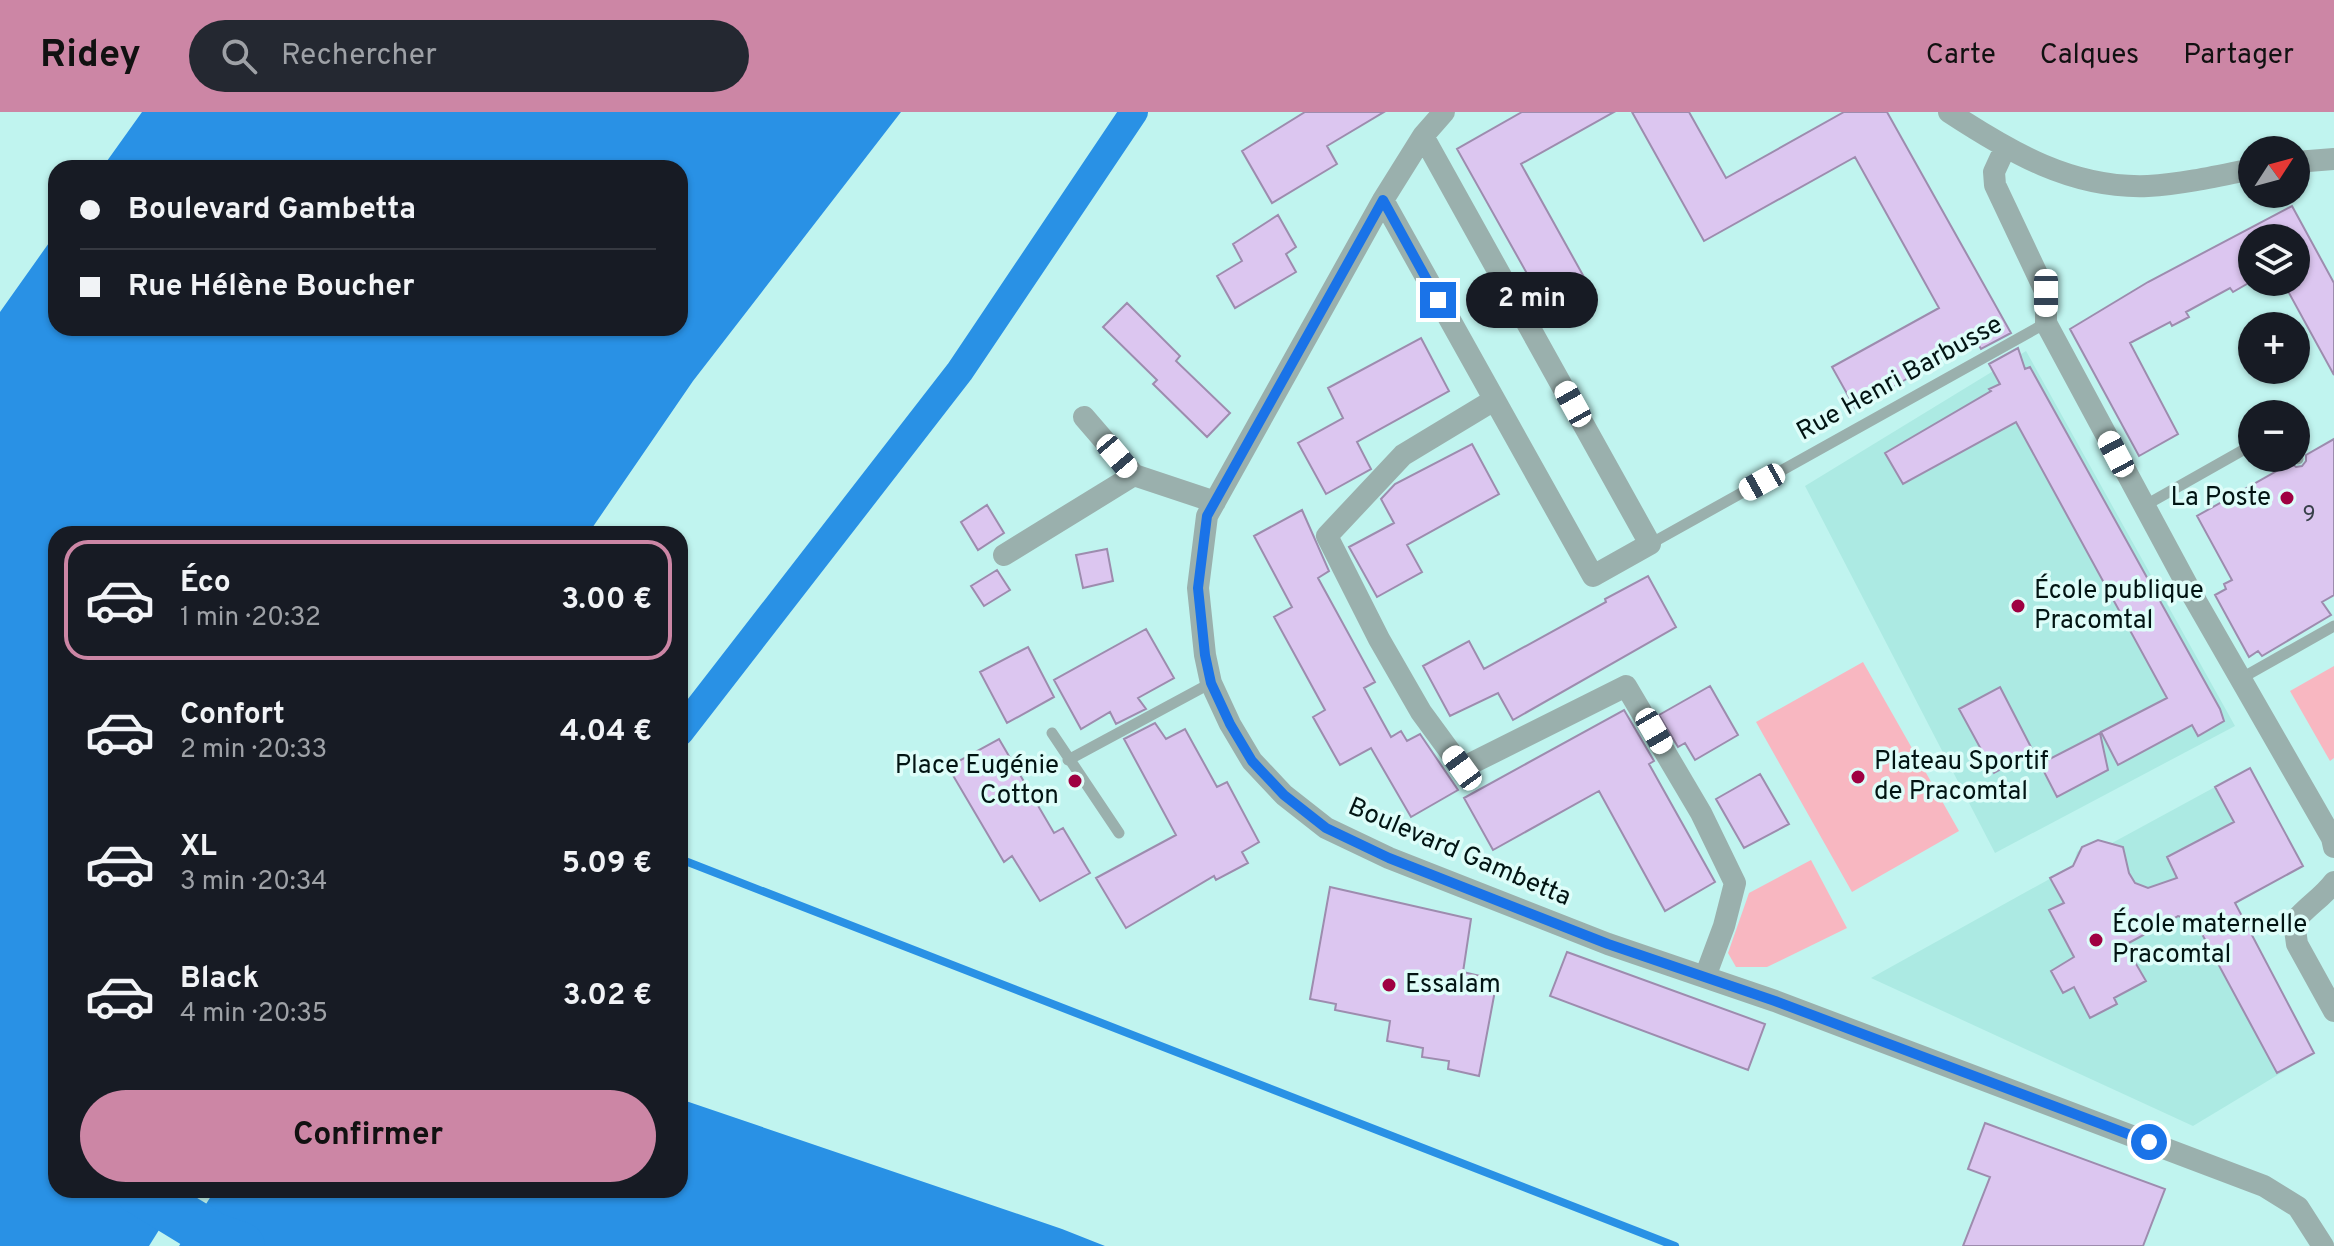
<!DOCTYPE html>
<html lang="fr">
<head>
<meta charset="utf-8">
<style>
  body { margin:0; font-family:Overpass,sans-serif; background:#242831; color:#f1f3f6; height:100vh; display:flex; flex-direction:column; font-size:30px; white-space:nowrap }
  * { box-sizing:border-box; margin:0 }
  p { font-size:26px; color:#9ea1a6 }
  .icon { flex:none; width:44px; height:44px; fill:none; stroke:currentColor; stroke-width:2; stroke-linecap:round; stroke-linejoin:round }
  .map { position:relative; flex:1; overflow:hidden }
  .side { position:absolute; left:48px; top:414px; width:640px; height:672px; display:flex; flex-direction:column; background:#171b24; border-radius:24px; box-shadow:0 2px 6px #0004 }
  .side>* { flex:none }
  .top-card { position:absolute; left:48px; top:48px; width:640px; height:176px; border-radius:24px; box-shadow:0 2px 6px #0004; display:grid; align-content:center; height:176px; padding:0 32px; background:#171b24 }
  .needle { width:52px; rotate:54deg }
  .controls { position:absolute; left:2238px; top:24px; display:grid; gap:16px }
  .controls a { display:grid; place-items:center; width:72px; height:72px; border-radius:50%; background:#171b24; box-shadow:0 2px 6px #0004; font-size:40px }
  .end { position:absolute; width:36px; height:36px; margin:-18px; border:10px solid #1a73e8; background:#fff; box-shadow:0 0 0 4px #fff }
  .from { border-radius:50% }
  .bubble { position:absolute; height:56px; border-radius:28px; background:#171b24; box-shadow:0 2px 6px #0004; font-size:26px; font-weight:700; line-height:56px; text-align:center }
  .car { position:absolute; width:24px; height:48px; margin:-24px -12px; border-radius:10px; box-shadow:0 0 6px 2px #0007; background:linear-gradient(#fff 24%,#345 0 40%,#fff 0 76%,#345 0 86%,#fff 0) }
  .top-card b { display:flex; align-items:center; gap:28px; height:76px; font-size:30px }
  .top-card b+b { border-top:2px solid #363941 }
  .top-card i { width:20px; height:20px; background:#f1f3f6 }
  ul { padding:14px 0 0; list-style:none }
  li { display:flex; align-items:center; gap:24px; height:120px; margin:0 16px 12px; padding:0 16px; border:4px solid transparent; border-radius:24px }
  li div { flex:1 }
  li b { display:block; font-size:30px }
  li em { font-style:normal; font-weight:700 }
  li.on { border-color:#cc86a5 }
  li>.icon { width:72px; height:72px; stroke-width:1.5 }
  .button { display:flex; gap:16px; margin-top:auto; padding:16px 32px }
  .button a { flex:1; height:92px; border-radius:48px; background:#cc86a5; color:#111; font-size:32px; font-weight:700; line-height:92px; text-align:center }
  header { display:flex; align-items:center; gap:48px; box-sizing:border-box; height:112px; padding:0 40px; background:#cc86a5; color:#111 }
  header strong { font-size:38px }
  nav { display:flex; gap:44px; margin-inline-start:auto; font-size:28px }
  .search { width:560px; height:72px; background:#242831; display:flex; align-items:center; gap:20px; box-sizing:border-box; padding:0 28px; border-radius:44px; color:#9ea1a6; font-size:30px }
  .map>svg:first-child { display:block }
  .built { fill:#aceae3 }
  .green { fill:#f8b7c1 }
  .water { fill:#2991e5 }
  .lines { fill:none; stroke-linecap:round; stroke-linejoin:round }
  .stream { stroke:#2991e5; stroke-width:8 }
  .canal { stroke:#2991e5; stroke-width:28 }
  .river { stroke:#2991e5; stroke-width:48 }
  .building { fill:#dcc6f0; stroke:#9d8cae; stroke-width:2 }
  .lane { stroke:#9ab0ad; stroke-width:11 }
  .street { stroke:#9ab0ad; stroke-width:22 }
  .route { stroke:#1a73e8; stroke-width:10 }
  .poi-dot { fill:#9f0142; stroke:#defdf9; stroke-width:3 }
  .labels { text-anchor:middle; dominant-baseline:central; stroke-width:7; stroke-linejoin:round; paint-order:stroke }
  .number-label { font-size:22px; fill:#38404a }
  .street-label { font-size:26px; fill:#021413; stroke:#defdf9 }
  .poi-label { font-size:26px; fill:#021413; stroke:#defdf9; text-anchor:start }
</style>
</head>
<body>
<header>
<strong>Ridey</strong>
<div class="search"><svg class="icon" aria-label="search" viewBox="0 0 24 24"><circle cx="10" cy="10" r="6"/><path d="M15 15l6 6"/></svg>Rechercher</div>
<nav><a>Carte</a><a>Calques</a><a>Partager</a></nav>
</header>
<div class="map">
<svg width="2334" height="1134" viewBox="0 0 2334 1134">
  <rect width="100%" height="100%" fill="#c0f4ef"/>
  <!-- built -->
  <path class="built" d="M2026 239 2235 614 1995 741 1805 374Z
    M2250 656 2303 754 2235 792 2314 941 2193 1014 1871 866 2073 754 2077 740 2087 732 2099 728 2112 731Z"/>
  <!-- green -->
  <path class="green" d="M1863 550 1959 719 1852 780 1756 610Z
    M2334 554V646L2330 649 2290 579Z
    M1811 748 1847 816 1767 855H1736L1728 841 1749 781Z"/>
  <!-- water -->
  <path class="water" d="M142 0H901L693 269 588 422H56V1078H184L149 1134H0V200L56 121V216H680V56H102Z
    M680 987 1062 1117 1105 1134H179L215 1078H680Z"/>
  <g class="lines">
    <!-- stream -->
    <path class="stream" d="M680 747 1675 1134"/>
    <!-- canal -->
    <path class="canal" d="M680 620 960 259 1134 0"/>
    <!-- river -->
    <path class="river" d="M138 1078 215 1125 241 1134"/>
  </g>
  <!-- building -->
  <path class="building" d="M1305 0H1384L1327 34 1337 52 1272 91 1242 39Z
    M1522 0H1614L1521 52 1594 183 1552 206 1457 37Z
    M1632 0H1689L1726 66 1844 0H1887L2011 221 1981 237 1976 228 1855 296 1832 255 1939 196 1855 45 1704 129Z
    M2292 94 2334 171V263L2283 170H2296V126H2250L2252 169 2233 180 2230 176 2186 200 2189 205 2172 214 2170 210 2130 231 2178 322 2139 344 2070 217 2148 170Z
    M1278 103 1296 135 1286 142 1296 160 1235 196 1217 164 1242 149 1233 132Z
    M1127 191 1180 244 1176 249 1230 301 1207 325 1153 272 1157 268 1103 215Z
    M1421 226 1449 279 1357 330 1371 357 1326 382 1298 331 1343 306 1328 276Z
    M2018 236 2025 257 2030 255 2220 597 2224 609 2198 624 2192 613 2118 653 2101 620 2167 586 2016 310 1903 372 1885 341 1991 279 1989 277 2000 272 1989 252Z
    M2334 327V483L2322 490 2331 503 2262 544 2258 539 2249 545 2215 483 2226 477 2224 472 2232 468 2197 404 2291 351 2296 355 2302 354 2306 349V343Z
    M1472 332 1499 382 1407 433 1422 460 1377 485 1349 435 1394 411 1381 387 1395 372Z
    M987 393 1004 421 978 438 961 410Z
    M1302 398 1329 459 1318 466 1375 570 1364 576 1381 607 1391 625 1401 619 1407 629 1420 622 1458 678 1411 705 1371 636 1340 653 1313 605 1325 598 1274 505 1292 495 1254 424Z
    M1107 437 1113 469 1083 476 1076 443Z
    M997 458 1010 478 984 494 971 474Z
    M1648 464 1676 515 1513 608 1498 581 1450 604 1423 554 1469 529 1484 557 1606 490 1605 487Z
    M1146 517 1174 566 1138 586 1146 597 1116 612 1110 600 1081 617 1054 568Z
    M1028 535 1054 585 1007 611 980 560Z
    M1710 574 1738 623 1695 648 1685 631 1678 635 1659 603Z
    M2000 575 2033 639 1994 661 1959 597Z
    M1624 598 1654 649 1649 652 1715 770 1665 799 1599 679 1493 738 1464 686Z
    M1155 611 1166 627 1185 617 1217 675 1227 670 1259 730 1242 740 1248 751 1216 768 1214 764 1126 816 1096 766 1176 723 1124 627Z
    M2100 621 2108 658 2057 685 2040 652Z
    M999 627 1054 721 1063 716 1090 761 1040 789 1012 744 1004 750 948 655Z
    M2250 656 2303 754 2235 791 2314 941 2277 961 2195 809 2178 804 2125 833 2146 869 2114 886 2117 892 2090 906 2074 875 2063 881 2051 859 2074 845 2049 798 2064 791 2050 766 2073 754 2082 735 2098 728 2123 735 2129 761 2135 771 2148 776 2177 766 2167 745 2234 710 2215 675Z
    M1760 662 1789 712 1744 736 1716 687Z
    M1330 775 1471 807 1463 860 1497 868 1479 964 1448 957 1449 949 1422 945 1423 936 1387 929 1390 909 1335 898 1336 892 1310 887Z
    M1567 840 1765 912 1748 958 1550 884Z
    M1985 1011 2165 1077 2143 1134H1963L1990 1065 1968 1057Z"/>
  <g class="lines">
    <!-- lane -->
    <path class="lane" d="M2296 342 2298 347
      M2144 394 2252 333
      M1650 432 2046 211
      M2240 567 2334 514
      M1052 621 1119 721
      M1068 648 1211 571"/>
    <!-- street -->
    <path class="street" d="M1444 0 1423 24 1383 88 1207 404 1198 476 1205 543 1211 571 1230 612 1252 649 1284 683 1326 716 1389 746 1608 832 1775 889 2264 1074 2298 1095 2323 1134
      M1949 0C2010 40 2072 77 2148 74 2183 72 2218 64 2252 57
      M2005 36 1994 60 1995 73 2046 181V211L2193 484 2332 726 2334 735
      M2296 50 2334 47
      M1383 88 1593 464 1650 432 1423 24
      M1494 288 1403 343 1327 424 1379 527 1421 600 1462 656 1626 574 1701 701 1735 771 1724 814 1705 865
      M1084 305 1134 363 1215 390
      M1004 443 1134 363
      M2334 770C2323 785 2306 795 2294 810L2297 832 2334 899"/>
  </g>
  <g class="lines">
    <!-- route -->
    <path class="route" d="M1438 188 1383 88 1207 404 1198 476 1205 543 1211 571 1230 612 1252 649 1284 683 1326 716 1389 746 1608 832 1775 889 2149 1030"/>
  </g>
  <!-- markers -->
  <g class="poi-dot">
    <circle cx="2287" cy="386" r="8"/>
    <circle cx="2018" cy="494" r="8"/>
    <circle cx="1858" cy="665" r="8"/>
    <circle cx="1075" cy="669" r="8"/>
    <circle cx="2096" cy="828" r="8"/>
    <circle cx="1389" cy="873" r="8"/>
  </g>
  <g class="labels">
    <!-- number labels -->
    <g class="number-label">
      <text x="2309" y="403">9</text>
    </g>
    <!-- street labels -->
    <g class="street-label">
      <text transform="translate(1900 267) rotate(-29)">Rue Henri Barbusse</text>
      <text transform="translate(1459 741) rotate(23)">Boulevard Gambetta</text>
    </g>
    <!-- poi labels -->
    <g class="poi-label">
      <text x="2271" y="386" text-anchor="end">La Poste</text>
      <text x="2034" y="479">École publique<tspan x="2034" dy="30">Pracomtal</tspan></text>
      <text x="1874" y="650">Plateau Sportif<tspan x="1874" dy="30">de Pracomtal</tspan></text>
      <text x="1059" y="654" text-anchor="end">Place Eugénie<tspan x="1059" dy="30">Cotton</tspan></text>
      <text x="2112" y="813">École maternelle<tspan x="2112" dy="30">Pracomtal</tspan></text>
      <text x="1405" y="873">Essalam</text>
    </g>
  </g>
</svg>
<div class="controls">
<a><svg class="needle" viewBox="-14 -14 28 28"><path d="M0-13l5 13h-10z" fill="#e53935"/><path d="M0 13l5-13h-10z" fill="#9ea1a6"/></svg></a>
<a><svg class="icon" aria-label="layers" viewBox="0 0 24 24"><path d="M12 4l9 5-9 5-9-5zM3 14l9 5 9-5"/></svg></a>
<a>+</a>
<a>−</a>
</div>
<i class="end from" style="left:2149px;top:1030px"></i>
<i class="end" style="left:1438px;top:188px"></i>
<div class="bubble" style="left:1466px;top:160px;width:132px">2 min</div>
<i class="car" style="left:2046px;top:181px;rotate:180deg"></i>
<i class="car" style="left:1573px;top:292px;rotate:331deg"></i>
<i class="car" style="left:2116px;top:342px;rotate:332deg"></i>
<i class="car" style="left:1117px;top:344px;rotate:140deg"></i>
<i class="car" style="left:1762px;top:370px;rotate:241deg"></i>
<i class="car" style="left:1654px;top:619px;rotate:150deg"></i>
<i class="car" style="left:1462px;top:656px;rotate:324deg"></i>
<div class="top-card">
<b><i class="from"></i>Boulevard Gambetta</b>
<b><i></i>Rue Hélène Boucher</b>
</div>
<section class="side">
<ul>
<li class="on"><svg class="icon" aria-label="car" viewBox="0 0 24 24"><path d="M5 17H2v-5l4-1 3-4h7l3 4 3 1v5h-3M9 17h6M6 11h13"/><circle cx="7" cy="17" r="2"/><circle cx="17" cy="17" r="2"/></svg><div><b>Éco</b><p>1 min · 20:32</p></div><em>3.00 €</em></li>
<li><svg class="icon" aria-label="car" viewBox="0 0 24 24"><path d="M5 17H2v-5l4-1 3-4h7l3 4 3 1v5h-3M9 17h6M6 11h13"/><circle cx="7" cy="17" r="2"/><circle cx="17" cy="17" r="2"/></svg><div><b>Confort</b><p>2 min · 20:33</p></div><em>4.04 €</em></li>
<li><svg class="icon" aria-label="car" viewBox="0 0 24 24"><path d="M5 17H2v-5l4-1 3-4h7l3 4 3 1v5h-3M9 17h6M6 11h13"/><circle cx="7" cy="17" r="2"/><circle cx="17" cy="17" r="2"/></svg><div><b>XL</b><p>3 min · 20:34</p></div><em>5.09 €</em></li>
<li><svg class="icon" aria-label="car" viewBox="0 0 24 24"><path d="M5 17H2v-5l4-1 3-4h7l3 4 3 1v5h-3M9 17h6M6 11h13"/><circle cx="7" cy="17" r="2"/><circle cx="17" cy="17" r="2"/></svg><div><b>Black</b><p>4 min · 20:35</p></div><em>3.02 €</em></li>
</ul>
<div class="button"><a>Confirmer</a></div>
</section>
</div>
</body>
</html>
